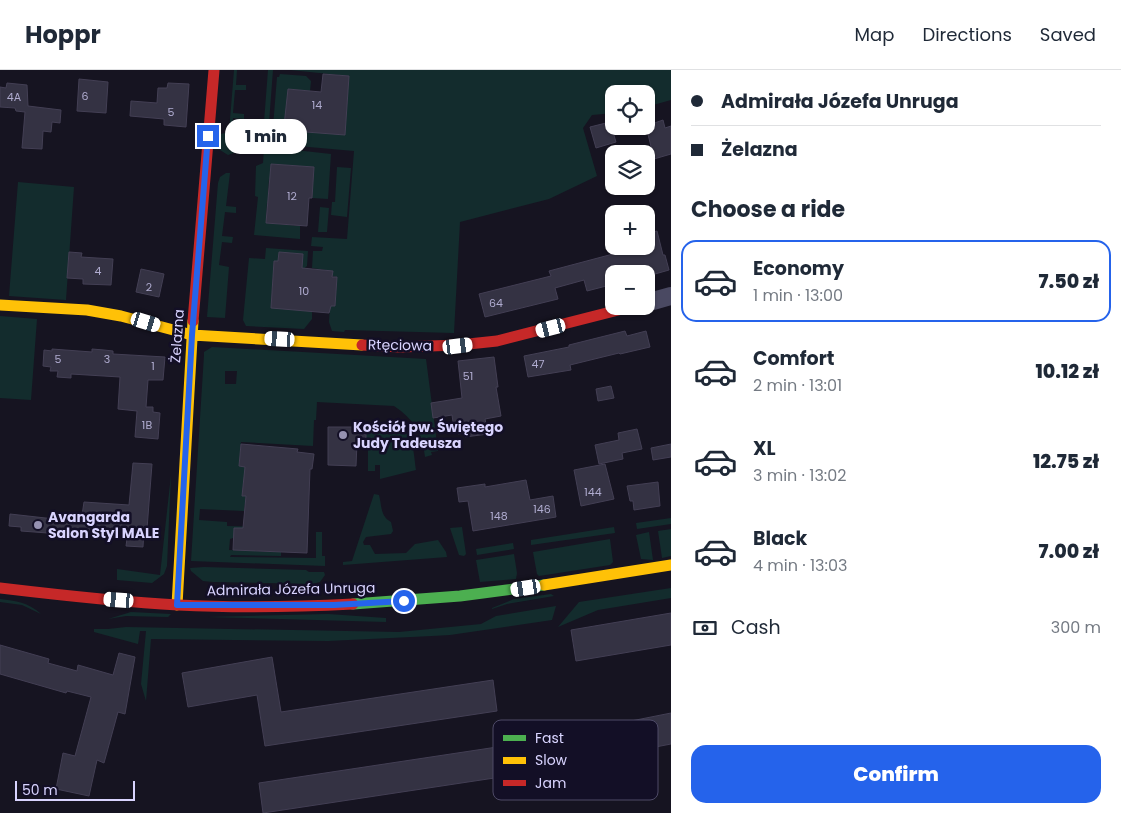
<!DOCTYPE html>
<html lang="en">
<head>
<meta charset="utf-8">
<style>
  body { margin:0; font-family:Poppins,sans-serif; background:#f2f2f3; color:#1f2937; height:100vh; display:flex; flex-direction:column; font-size:19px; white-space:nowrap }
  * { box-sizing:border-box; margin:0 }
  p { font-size:16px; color:#747a83 }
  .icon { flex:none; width:28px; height:28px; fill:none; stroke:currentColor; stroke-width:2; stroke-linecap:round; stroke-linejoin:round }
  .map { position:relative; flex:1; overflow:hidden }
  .panel { display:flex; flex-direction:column; background:#fff; width:450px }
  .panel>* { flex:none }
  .guide { display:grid; align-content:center; height:110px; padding:0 20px; background:#fff }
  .buttons { position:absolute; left:605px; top:15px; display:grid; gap:10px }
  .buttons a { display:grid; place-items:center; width:50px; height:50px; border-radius:10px; background:#fff; box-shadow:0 1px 4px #0004; font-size:25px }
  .scale { position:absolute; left:15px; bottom:12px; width:120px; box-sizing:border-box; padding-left:5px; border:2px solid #d9d4ff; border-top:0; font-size:14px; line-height:18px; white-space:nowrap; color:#d9d4ff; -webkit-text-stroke:4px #130f26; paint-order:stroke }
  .end { position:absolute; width:22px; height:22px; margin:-11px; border:6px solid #2563eb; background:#fff; box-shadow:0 0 0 2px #fff }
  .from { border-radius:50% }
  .bubble { position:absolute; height:35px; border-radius:15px; background:#fff; box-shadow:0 1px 4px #0004; font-size:16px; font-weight:800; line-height:35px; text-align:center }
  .car { position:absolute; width:15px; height:30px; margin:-15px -8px; border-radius:6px; box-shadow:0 0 4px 1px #0007; background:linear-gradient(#fff 24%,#345 0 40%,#fff 0 76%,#345 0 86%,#fff 0) }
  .guide b { display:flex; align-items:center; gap:18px; height:48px; font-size:19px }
  .guide b+b { border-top:1px solid #e0e1e3 }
  .guide i { width:12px; height:12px; background:#1f2937 }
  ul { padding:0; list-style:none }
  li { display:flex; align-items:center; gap:15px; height:82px; margin:0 10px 8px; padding:0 10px; border:2px solid transparent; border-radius:15px }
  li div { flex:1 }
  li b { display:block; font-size:19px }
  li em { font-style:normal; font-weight:800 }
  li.active { border-color:#2563eb }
  li>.icon { width:45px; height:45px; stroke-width:1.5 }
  h2 { padding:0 20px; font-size:22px; line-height:60px }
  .pay { display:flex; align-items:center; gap:12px; height:55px; padding:0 20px; font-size:19px }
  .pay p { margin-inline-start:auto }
  .cta { display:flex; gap:10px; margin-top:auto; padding:10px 20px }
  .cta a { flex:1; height:58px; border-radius:15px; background:#2563eb; color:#fff; font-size:20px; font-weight:800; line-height:58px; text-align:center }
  header { display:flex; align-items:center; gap:30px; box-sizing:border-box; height:70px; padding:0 25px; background:#fff; border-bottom:1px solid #e0e1e3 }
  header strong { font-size:24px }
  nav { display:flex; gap:28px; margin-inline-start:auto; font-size:18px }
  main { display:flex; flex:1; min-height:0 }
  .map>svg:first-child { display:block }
  .green { fill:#132c2d; fill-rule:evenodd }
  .building { fill:#343243; stroke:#433f54 }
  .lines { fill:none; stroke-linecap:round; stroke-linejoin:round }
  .street { stroke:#4a4962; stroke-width:18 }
  .fast { stroke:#4caf50; stroke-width:11 }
  .slow { stroke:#ffc107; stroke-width:11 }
  .jam { stroke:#c62828; stroke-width:11 }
  .route { stroke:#2563eb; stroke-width:6 }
  .poi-dot { fill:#9591b1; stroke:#130f26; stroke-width:2 }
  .labels { text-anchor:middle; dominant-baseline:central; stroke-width:5; stroke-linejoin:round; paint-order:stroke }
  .number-label { font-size:11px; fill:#b0acd0 }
  .street-label { font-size:14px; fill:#d9d4ff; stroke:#130f26 }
  .poi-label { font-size:14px; font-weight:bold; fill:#d9d4ff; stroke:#130f26; text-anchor:start }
  .key { fill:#130f26; stroke:#4e4a67; stroke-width:1 }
  .key-label { font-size:14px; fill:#d9d4ff }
</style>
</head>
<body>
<header>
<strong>Hoppr</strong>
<nav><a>Map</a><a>Directions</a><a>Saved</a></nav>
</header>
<main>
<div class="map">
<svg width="671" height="743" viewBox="0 0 671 743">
  <rect width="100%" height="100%" fill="#161421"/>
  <!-- green -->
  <path class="green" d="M234 0H237L236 15H246V20H235L233 43 244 44V49L233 48 231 72 242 73 239 81 228 85 220 80 221 64 229 62Z
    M268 0H273L268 66 263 65Z
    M290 0H671V30L646 37V24H614V43L592 45 583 58 597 106 549 129 460 152 454 263 345 260 344 262 332 261 329 252 330 236H335L337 207 332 206 333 201 312 198 313 181H322L323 177 311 176 312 167 347 169 354 81 275 74V69H272L277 7H279L280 4 306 6 311 11 310 21 288 19 285 56 345 64 349 6Z
    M259 69 267 70 268 77 331 84 328 129 312 128 314 97 271 94 270 103H273V109H269L268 124H272L271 133H267L266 153 300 156V169L254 165 258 127 255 126 256 96 263 93 264 78 259 74Z
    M337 97 351 98 347 147 331 145 332 132H335Z
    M226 103H230L226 136 236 137V143L225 142 222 166 233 167 232 173 222 172 219 195 229 197 225 248 207 247 218 113 220 107Z
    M18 112 74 117 66 230 9 226Z
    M320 137 329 138 327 162H318Z
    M266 178 308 181 307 196 301 201 303 184 279 182 278 191H274L271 237 312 241V249L304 259 246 256 243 250 249 188 265 189Z
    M0 246 37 249 31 330 0 328Z
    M212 277 426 289 438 381 431 382 432 385 425 387C423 365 413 348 394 336L317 332 316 350H314L313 376 241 372 239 396 251 397 243 415 242 426H246L244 441 200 439 199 450 227 452V456L266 457 230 469 229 480 281 482V486L231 485 230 487 316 488V462H322V486H325V496L191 491 204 285V282ZM225 301H237L236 314H225Z
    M366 357C410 360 411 354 416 400L380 409V395H375V401H368V373H366Z
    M171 405 167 496 164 504 152 513 117 510V499L160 505Z
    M374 424 379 425C382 436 380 446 391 452L393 461 391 464 366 467 363 472 364 475H370L375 484 406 483 415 474 438 470 446 482 447 487 343 495V492L352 491Z
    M671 448V454L637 459 636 453Z
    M462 457 466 484 464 486 459 485 450 458Z
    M614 457 615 463 531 475V470Z
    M671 459V486L662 488 658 461Z
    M649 462 653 490 641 489 636 465Z
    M610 469 613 492 610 495 539 506 537 504 533 482Z
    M513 473 514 479 477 485 476 479Z
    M514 484 517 503 516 509 480 512 476 490Z
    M204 497 306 500 309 502H324L325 505 320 512 312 514 213 512 203 511 191 501 190 498Z
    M671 518V528L598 540 558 557 579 532Z
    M551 524 554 526 507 534 492 539V538L514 529Z
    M0 529C16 531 28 532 41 544L22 535 0 532Z
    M556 536 552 550 450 565 432 566 328 571 151 569 146 631 141 614 146 561H140L138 574 94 562V559H108L126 557 399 562 481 554 496 546Z
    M131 542 171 544 168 547 126 546 108 549Z
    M328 544 386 548V552L207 547Z"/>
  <!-- building -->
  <path class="building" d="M323 4 349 6 345 65 293 61V57L284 56 288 19 321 22Z
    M79 9 108 12 106 43 77 41Z
    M7 13 27 15 28 36 61 40 60 53 52 52 51 62 43 61 42 79 22 78 25 42 16 41 15 38 0 37V17L6 18Z
    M168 13 189 14 186 57 164 55V49L130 46 131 31 157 33 158 18H167Z
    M663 50 665 58 671 56V84L654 89 646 56Z
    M610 52 616 72 596 78 590 57Z
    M271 94 314 97 312 128H309L307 156 266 153Z
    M657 161 663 185H665L669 200 655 204H614V214L587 221 584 210 555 218 558 229 485 247 479 224 551 206 549 201 628 180 627 176H646V164Z
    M69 182 82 183 81 187 113 189 111 215 83 214V209L67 208Z
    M279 182 303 184 302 198 333 201 332 207H337L335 236H331L329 243 271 238 274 191H278Z
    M141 199 164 204 159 227 136 222Z
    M625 261 627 266 646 261 650 277 620 284 619 283 570 295 571 300 528 307 524 286 569 277V275Z
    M52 279 92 282V279L104 280 113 281V284L165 287 163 310H148L146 337H153V342L160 343 158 369 135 367 137 341 118 339 120 307 71 304V308L57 307 58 301H50L51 297 43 296 44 280 52 281Z
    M494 287 498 317H496L501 346 485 349 488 364 465 367V363L458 364V358L454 359 452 345 433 348 431 333 462 328 458 291Z
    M611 316 614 328 598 331 596 319Z
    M328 357H366V373H357L356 396 328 395Z
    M637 359 642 379 622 383 623 389 599 394 595 375 619 370 618 363Z
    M241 374 298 379 297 382 314 384 312 399H310L307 483 233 480 234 458H243L246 426H242L245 397 239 396Z
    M671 374V387L653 390 651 378Z
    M133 393 152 394 147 459H144L143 477 126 476 127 469 21 461V457L9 456 10 444 81 452 84 432 129 435Z
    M605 394 614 429 581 436 574 400Z
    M526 410 530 430 553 426 556 447 473 461 468 431 459 432 457 418 485 414V417Z
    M658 412 660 436 634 440 633 431H630L627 416Z
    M671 543V575L576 591 571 560Z
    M0 575 49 589 48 593 77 601 78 595 113 605 119 583 135 587 125 644 118 642 104 693 97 690 89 726 56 719 63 683 75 686 91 627 67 621 66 623 0 604Z
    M272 587 281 642 493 610 497 641 265 676 257 625 188 637 182 603Z
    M671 643V674L547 698 541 669Z
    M497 677 501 707 263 743 259 713Z"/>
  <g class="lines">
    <!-- street -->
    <path class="street" d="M646 233 671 226"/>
    <!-- fast -->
    <path class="fast" d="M353 534 460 526 544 515"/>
    <!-- slow -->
    <path class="slow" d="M0 235 87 240 121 246 192 265 362 275
      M544 515 671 495
      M177 535 193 251"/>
    <!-- jam -->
    <path class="jam" d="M193 251 214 0
      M362 275 400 277 459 275 497 271 634 236
      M0 518C59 525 119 532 178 535 236 538 295 537 353 534"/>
  </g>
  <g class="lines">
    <!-- route -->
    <path class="route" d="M208 66 192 265 177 535H334L404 531"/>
  </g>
  <!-- markers -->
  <g class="poi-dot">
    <circle cx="343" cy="365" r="5"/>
    <circle cx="38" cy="455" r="5"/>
  </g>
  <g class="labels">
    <!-- number labels -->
    <g class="number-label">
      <text x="85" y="26">6</text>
      <text x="14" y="27">4A</text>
      <text x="317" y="35">14</text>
      <text x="171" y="42">5</text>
      <text x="292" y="126">12</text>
      <text x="98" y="201">4</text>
      <text x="149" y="217">2</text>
      <text x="304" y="221">10</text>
      <text x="496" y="233">64</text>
      <text x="58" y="289">5</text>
      <text x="107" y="289">3</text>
      <text x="538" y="294">47</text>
      <text x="153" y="296">1</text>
      <text x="468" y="306">51</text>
      <text x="147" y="355">1B</text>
      <text x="593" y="422">144</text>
      <text x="542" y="439">146</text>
      <text x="499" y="446">148</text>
    </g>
    <!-- street labels -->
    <g class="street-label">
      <text transform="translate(177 266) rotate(-86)">Żelazna</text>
      <text transform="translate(400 275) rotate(1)">Rtęciowa</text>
      <text transform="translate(291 519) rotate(-1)">Admirała Józefa Unruga</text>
    </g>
    <!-- poi labels -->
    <g class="poi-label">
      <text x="353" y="357">Kościół pw. Świętego<tspan x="353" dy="16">Judy Tadeusza</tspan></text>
      <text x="48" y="447">Avangarda<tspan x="48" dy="16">Salon Styl MALE</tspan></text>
    </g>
  </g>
  <!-- legend -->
  <rect x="493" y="650" width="165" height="80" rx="8" class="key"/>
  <rect x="503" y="665" width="23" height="6" fill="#4caf50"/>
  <rect x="503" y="687" width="23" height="7" fill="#ffc107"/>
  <rect x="503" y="710" width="23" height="6" fill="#c62828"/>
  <g class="key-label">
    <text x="535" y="673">Fast</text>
    <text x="535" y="695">Slow</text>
    <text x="535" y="718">Jam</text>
  </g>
</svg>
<div class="buttons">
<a><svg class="icon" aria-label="locate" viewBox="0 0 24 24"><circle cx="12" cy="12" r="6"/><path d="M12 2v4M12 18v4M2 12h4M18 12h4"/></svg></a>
<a><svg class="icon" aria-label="layers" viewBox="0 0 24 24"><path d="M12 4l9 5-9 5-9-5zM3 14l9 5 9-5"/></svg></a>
<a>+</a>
<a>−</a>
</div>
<div class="scale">50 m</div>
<i class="end from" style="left:404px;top:531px"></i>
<i class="end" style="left:208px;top:66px"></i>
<div class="bubble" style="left:225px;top:49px;width:82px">1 min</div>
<i class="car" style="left:146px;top:252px;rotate:107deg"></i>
<i class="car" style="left:551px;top:258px;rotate:256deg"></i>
<i class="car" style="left:280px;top:269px;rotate:273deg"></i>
<i class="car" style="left:458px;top:276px;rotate:83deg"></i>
<i class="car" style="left:526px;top:518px;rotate:261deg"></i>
<i class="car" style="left:119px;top:530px;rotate:274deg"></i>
</div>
<section class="panel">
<div class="guide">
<b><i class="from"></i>Admirała Józefa Unruga</b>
<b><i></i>Żelazna</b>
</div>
<h2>Choose a ride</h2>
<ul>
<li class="active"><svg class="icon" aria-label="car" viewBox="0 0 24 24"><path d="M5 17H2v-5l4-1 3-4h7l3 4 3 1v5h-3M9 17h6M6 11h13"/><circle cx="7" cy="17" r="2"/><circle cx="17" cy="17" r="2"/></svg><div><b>Economy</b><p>1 min · 13:00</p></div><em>7.50 zł</em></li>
<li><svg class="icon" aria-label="car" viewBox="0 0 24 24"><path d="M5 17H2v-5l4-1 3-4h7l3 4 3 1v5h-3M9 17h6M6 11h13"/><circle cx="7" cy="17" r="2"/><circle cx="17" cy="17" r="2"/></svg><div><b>Comfort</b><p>2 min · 13:01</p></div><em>10.12 zł</em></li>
<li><svg class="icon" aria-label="car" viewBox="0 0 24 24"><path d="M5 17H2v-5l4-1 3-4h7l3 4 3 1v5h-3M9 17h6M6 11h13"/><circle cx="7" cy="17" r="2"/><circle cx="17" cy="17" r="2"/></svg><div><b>XL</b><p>3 min · 13:02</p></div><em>12.75 zł</em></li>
<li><svg class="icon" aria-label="car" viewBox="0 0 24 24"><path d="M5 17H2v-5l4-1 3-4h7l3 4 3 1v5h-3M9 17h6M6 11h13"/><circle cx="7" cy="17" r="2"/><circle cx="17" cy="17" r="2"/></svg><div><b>Black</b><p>4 min · 13:03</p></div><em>7.00 zł</em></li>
</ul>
<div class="pay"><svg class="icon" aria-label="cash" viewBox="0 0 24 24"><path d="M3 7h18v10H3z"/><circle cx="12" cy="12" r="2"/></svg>Cash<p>300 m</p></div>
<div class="cta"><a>Confirm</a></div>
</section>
</main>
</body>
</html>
